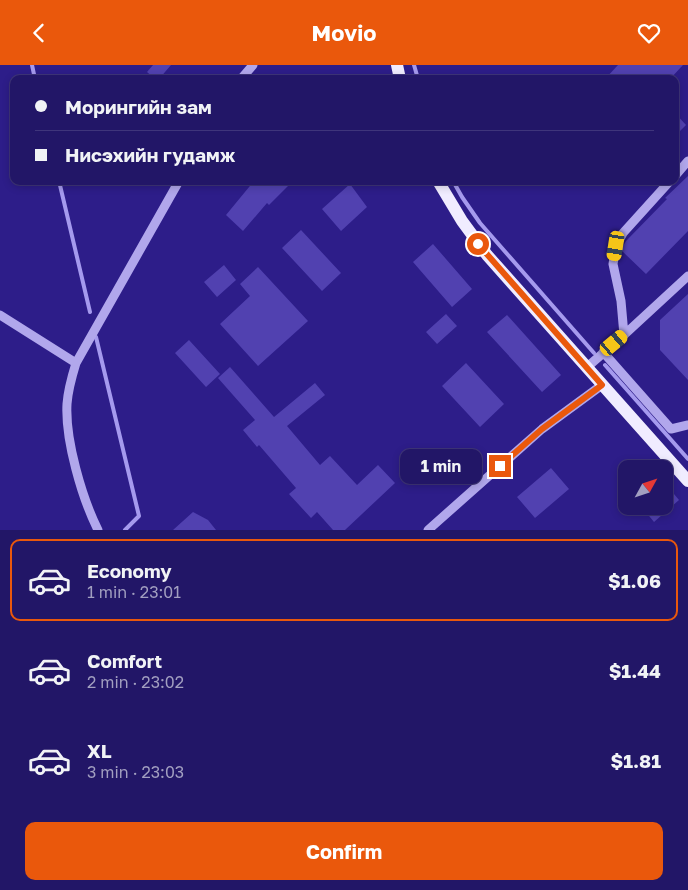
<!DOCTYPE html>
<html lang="en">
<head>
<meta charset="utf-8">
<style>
  body { margin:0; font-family:"Golos Text",sans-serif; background:#2e2370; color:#f1f3f6; height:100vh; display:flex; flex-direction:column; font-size:19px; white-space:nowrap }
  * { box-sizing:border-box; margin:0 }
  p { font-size:16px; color:#a29fc0 }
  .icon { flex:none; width:28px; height:28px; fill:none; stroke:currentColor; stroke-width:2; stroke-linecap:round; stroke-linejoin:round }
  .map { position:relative; height:465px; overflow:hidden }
  .drawer { display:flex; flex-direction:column; background:#221667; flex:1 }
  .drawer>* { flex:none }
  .guide { position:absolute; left:10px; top:10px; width:669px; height:110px; border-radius:10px; box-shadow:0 2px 8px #0003,0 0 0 1px #3f357b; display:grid; align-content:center; height:110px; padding:0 25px; background:#221667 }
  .needle { width:32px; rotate:50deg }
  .buttons { position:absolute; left:618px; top:395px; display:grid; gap:10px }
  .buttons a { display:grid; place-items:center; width:55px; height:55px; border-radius:10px; background:#221667; box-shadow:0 2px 8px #0003,0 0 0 1px #3f357b; font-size:25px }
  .end { position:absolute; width:22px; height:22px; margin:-11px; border:6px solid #ea580c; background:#fff; box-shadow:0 0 0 2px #fff }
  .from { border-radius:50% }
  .bubble { position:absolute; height:35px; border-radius:10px; background:#221667; box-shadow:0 2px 8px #0003,0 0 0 1px #3f357b; font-size:16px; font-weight:700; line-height:35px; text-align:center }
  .car { position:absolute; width:15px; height:30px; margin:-15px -8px; border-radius:6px; box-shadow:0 0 4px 1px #0007; background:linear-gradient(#f5c518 24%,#345 0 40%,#f5c518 0 76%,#345 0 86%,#f5c518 0) }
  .guide b { display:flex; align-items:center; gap:18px; height:48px; font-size:19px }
  .guide b+b { border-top:1px solid #3f357b }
  .guide i { width:12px; height:12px; background:#f1f3f6 }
  ul { padding:9px 0 0; list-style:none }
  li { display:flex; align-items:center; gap:15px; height:82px; margin:0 10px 8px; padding:0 15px; border:2px solid transparent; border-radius:10px }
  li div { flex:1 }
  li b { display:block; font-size:19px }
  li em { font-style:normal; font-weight:700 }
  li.current { border-color:#ea580c }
  li>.icon { width:45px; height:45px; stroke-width:1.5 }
  .action { display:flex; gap:10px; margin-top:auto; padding:10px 25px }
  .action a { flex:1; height:58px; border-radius:10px; background:#ea580c; color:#fff; font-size:20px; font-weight:700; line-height:58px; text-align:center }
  header { display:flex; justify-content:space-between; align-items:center; height:65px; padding:0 25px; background:#ea580c; color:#fff; font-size:22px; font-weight:700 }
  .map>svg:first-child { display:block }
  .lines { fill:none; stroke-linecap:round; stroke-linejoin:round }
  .stream { stroke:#a59aee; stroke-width:4 }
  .building { fill:#5141b0 }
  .minor { stroke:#b1a7ec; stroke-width:9 }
  .major { stroke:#f0ecff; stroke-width:12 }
  .route { stroke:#ea580c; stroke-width:6 }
</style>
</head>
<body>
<header><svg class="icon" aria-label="back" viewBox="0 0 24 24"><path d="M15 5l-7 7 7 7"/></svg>Movio<svg class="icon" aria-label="heart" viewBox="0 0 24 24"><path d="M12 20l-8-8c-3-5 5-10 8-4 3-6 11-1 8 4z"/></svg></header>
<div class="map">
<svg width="688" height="465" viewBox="0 0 688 465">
  <rect width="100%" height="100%" fill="#2d1d89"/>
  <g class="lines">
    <!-- stream -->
    <path class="stream" d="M32 0 35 14
      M414 0 418 14
      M59 116 90 247
      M453 116 462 132 480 158 594 288
      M96 272 139 451 125 465
      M605 300 688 394"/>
  </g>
  <!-- building -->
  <path class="building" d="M153 0H171L159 14H155L147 7Z
    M618 0H683L670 14H605Z
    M675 48 686 60 675 71Z
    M688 111V166L646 209 622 186V183L626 176 667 134 665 133Z
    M254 116H293L269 140 267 138 243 166 226 150Z
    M350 119 367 142 341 166 322 144Z
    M301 165 341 208 322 226 282 183Z
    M433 179 472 224 452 242 413 197Z
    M224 200 236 215 217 232 204 217Z
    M258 202 308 256 258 301 220 259 250 231 240 219Z
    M688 229V315L660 285V255Z
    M446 249 457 261 437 279 426 267Z
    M507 250 561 310 542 327 487 267Z
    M189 275 220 309 206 322 175 288Z
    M466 298 504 339 480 362 442 321Z
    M230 302 274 352 315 318 325 330 287 361 320 400 330 391 357 420 378 400 395 418 345 465H333L317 447 311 453 289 429 296 423 259 380 257 382 243 365 255 355 218 313Z
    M551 403 569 424 535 453 517 432Z
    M664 417 679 435 654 457 641 441H664Z
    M193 447 208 455 216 465H173Z"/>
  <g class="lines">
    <!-- minor -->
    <path class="minor" d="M241 14 253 0
      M675 111 688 96
      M0 250 76 298
      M624 270 688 211
      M603 287 671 364 688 360
      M586 303 624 270 621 236 613 199 616 181 623 168 670 116
      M98 465C82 433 65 375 67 339 68 324 72 311 76 298L179 116
      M428 465 542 364 602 320"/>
    <!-- major -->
    <path class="major" d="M397 0 400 14
      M438 116 462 156 487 190 688 416"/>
  </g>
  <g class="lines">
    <!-- route -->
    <path class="route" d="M478 179 602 320 542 364 500 401"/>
  </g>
</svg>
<div class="buttons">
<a><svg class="needle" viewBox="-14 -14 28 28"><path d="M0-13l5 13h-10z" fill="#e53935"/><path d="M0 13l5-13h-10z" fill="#a29fc0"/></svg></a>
</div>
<i class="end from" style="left:478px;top:179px"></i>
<i class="end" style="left:500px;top:401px"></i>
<div class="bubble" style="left:400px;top:384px;width:82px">1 min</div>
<i class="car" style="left:616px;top:181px;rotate:189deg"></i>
<i class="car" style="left:614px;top:278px;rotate:50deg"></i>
<div class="guide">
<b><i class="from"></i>Морингийн зам</b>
<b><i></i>Нисэхийн гудамж</b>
</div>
</div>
<section class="drawer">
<ul>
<li class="current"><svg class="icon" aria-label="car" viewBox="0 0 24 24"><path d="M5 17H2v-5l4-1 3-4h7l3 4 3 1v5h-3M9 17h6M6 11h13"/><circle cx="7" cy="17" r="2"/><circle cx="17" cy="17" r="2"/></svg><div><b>Economy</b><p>1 min · 23:01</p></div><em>$1.06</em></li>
<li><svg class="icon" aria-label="car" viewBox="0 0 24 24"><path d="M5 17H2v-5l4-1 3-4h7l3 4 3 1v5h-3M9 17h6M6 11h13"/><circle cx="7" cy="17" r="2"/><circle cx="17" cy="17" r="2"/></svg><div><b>Comfort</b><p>2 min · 23:02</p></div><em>$1.44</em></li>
<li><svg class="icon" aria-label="car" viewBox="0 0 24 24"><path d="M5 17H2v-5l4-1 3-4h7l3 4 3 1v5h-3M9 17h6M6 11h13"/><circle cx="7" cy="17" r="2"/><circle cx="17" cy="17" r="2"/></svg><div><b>XL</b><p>3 min · 23:03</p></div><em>$1.81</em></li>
</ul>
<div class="action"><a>Confirm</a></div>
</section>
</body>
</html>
